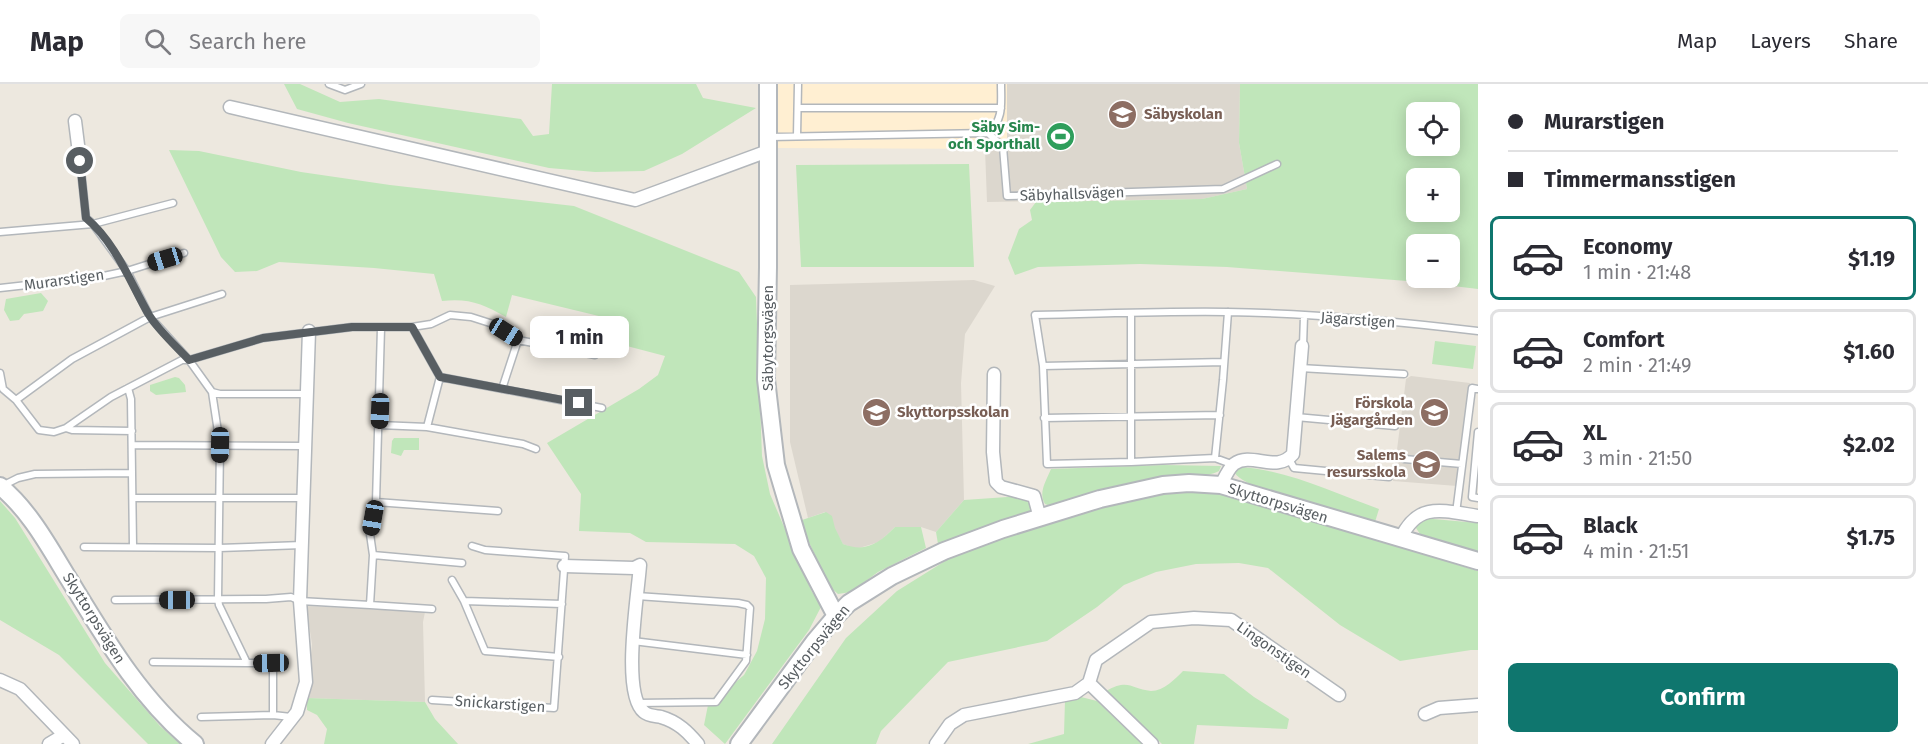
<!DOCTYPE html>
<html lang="en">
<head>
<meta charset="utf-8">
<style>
  body { margin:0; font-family:"Fira Sans",sans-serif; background:#f7f7f7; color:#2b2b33; height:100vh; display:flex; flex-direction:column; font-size:22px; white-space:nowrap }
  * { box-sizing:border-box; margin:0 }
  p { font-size:20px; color:#7c7c81 }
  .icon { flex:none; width:33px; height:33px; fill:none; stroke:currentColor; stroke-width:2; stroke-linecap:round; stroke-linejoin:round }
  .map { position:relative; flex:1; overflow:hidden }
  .sheet { display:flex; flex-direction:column; background:#fff; width:450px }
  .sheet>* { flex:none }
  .top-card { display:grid; align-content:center; height:132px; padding:0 30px; background:#fff }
  .controls { position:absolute; left:1406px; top:18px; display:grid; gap:12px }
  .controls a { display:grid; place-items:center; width:54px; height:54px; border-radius:9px; background:#fff; box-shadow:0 3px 15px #0003; font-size:30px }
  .end { position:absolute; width:27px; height:27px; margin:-14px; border:8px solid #585e62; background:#fff; box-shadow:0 0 0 3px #fff }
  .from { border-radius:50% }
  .bubble { position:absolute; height:42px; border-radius:9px; background:#fff; box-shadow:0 3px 15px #0003; font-size:20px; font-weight:700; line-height:42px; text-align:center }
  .car { position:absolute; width:18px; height:36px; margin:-18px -9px; border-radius:8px; box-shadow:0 0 4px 2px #0007; background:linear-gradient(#222 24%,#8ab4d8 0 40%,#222 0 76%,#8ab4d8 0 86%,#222 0) }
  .top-card b { display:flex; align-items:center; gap:21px; height:57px; font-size:22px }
  .top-card b+b { border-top:2px solid #e1e1e2 }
  .top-card i { width:15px; height:15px; background:#2b2b33 }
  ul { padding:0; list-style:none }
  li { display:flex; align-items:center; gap:18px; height:84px; margin:0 12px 9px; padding:0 18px; border:3px solid #e1e1e2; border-radius:9px }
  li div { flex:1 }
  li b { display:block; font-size:22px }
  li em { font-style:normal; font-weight:700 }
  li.active { border-color:#0f766e }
  li>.icon { width:54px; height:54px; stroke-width:1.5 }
  .cta { display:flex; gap:12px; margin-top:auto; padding:12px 30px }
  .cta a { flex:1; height:69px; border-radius:9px; background:#0f766e; color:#fff; font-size:24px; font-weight:700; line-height:69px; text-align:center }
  header { display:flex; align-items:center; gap:36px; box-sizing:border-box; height:84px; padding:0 30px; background:#fff; border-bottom:2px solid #e1e1e2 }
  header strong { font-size:28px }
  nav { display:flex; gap:33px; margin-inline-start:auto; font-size:21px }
  .search { width:420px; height:54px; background:#f7f7f7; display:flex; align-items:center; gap:15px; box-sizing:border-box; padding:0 21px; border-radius:9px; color:#7c7c81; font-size:22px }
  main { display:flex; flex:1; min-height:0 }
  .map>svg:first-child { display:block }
  .commercial { fill:#ffefd2 }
  .education { fill:#dcd7ce }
  .green { fill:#c0e6ba; fill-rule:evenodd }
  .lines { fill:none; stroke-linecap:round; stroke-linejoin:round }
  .service-casing { stroke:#b3b7bb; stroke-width:9 }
  .minor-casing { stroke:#b3b7bb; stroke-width:15 }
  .tertiary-casing { stroke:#b3b7bb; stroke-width:20 }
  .service { stroke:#fff; stroke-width:6 }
  .minor { stroke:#fff; stroke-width:12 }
  .tertiary { stroke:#fff; stroke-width:16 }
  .route { stroke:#585e62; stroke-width:8 }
  .labels { text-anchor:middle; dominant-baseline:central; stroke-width:5; stroke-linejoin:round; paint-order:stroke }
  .education-label { font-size:15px; font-weight:bold; fill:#785e54; stroke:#fff; text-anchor:start }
  .leisure-label { font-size:15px; font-weight:bold; fill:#27864d; stroke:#fff; text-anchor:end }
  .street-label { font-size:15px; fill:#585e62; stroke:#fff }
</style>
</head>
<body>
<header>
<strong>Map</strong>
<div class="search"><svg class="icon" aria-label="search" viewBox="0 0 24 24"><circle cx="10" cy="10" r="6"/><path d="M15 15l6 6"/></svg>Search here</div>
<nav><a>Map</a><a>Layers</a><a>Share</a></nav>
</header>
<main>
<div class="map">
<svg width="1478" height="660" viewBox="0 0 1478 660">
  <rect width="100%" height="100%" fill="#ede8df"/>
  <!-- commercial -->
  <path class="commercial" d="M776 0H1007V65L776 64Z"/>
  <!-- education -->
  <path class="education" d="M1007 0H1240L1239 59 1247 105 1202 115 987 118 985 65 1007 64Z
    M974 196 995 202 965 250 961 299 964 416 936 448 921 443H895L879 458 856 465 843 460 825 428 808 434 790 358V201Z
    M1411 292 1470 299 1457 402 1393 397 1406 295Z
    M306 522 425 528 423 538 425 618 307 614 312 560Z"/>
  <!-- green -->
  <path class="green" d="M284 0H300L340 18 379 15 521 35 533 52 549 50 552 0H696L703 14 756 24 682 70 644 87 595 88 549 84 348 39 297 25Z
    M1240 0H1478V205L1420 198 1227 183 1140 180 1038 183 1015 191 1008 174 1019 145 1032 136 1030 126 1036 118 1202 115 1247 105 1239 59ZM1416 28H1449V62H1416ZM1416 94H1449V128H1416ZM1416 160H1449V194H1416Z
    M169 66 199 67 301 88 390 101 574 122 739 188 756 213 762 372 770 410 812 508 822 521 809 546 725 660 704 641 709 616 724 608 744 591 757 567 765 535 766 494 754 472 735 460 646 458 630 449 579 447 581 410 547 359 639 305 658 291 665 272 604 256 607 234 512 211 506 233C483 220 469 214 442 217L434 190 374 184 279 178 257 187 235 188 221 173Z
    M969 80 974 183H801L796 81Z
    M41 209 48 217 43 227 24 230 19 236 10 237 4 226 6 215Z
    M1435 257 1476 262 1473 285 1432 280Z
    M175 293 179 294 185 301 186 308 156 311 150 307V301Z
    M394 354H419V366H404L401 372 391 369 392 357Z
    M1164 381 1221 382 1219 387C1207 394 1191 390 1178 392 1135 397 1092 409 1050 422L1045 420C1038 409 1046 397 1051 385Z
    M1238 383C1286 385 1334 409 1379 425L1375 438C1352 431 1243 406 1235 389Z
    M1215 407 1478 487V566H1471L1400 577 1340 541 1268 484 1239 479 1196 480 1156 488 1124 501 1097 523 1047 557 948 578 881 647 876 660H772L846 554 897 507 958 469 1011 449 1141 412Z
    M1020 412 1033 420 1032 427 938 460 936 448 964 416Z
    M0 417 15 434 105 579 160 642 180 660H148L59 571 0 536Z
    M826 428 832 432 835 444 843 460C866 469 879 459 895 443H921L926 464 878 488 851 508 838 510 830 503 799 437Z
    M1422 434 1478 439V468L1420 450 1416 444 1417 439Z
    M1183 587 1224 590 1254 613 1289 635 1287 645 1197 641 1194 660H1162L1106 607C1129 594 1131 605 1151 607 1164 607 1175 595 1183 587Z
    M1081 613 1097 617 1142 660H1028L1064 650 1065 616Z
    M307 614 425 618 435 635 458 660H324L327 645 317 631 307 626Z"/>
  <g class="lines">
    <defs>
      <path id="service" d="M329 0 345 6 361 0
        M798 24H1001
        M988 49C1004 36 1001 19 1001 0
        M797 52 798 0
        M769 53 988 49 1003 63 1007 112 1223 105 1277 80
        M80 77 86 134 93 140 127 187 150 233 189 276 212 308 220 361 218 515 219 521 247 579H271L273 583V631L291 633
        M0 148 93 140 173 119
        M0 204 99 193 127 187 184 169
        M1131 230V378L1047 380 1043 282 1035 231C1099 230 1163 227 1227 228 1310 229 1395 237 1478 247
        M412 243 440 293
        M1303 262 1304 232
        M1043 282 1224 278
        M1300 284 1404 290
        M0 289 3 305 16 316 39 346 54 348 66 344 72 346 132 347
        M128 304 131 315 133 462
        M502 305 518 256 595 271
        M212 308 220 310H305
        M16 316 72 275 150 233 222 210
        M1296 333 1395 342
        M1044 334 1220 331
        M379 341 427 343 523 360 536 365
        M427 343 440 293 602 324
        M66 344 111 313 182 276H189L263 254 352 243H412L431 240 450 231 471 233 493 240 518 256
        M1478 348 1472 413 1478 414
        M133 361 305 362
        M1215 374 1234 381
        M1289 375 1294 384 1389 393
        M1404 375 1462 380
        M1131 378 1215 374 1223 296 1228 228
        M2 402 18 394 35 390 131 389
        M133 414H303
        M376 418 498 427
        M1456 429 1472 304 1478 305
        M84 463 219 464 302 461
        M373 471 462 479
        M452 496 464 517 562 520
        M115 516 266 515 291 513 300 517 370 521 373 471 370 450 376 418 381 244
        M464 517 485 567 559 573
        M370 521 432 525
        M633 557 747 571
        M153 578 247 579
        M432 616 554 624 565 472 485 466 472 462
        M637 619 716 618 746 577 750 524 747 521 738 519 637 512
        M201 633 273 631"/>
      <path id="minor" d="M230 23 635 116 768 67
        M75 37 80 77
        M994 290 993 368 996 398 1001 403 1034 412 1040 434
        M1221 401C1224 395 1228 385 1234 380 1252 367 1276 390 1293 370L1302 262
        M1401 454C1418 417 1444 427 1478 432
        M564 482 634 484 640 481C638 511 621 610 644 628 648 632 656 632 661 633 678 638 688 648 698 660
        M0 596 20 605 73 660
        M1089 599 1096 576 1151 538 1194 534 1231 536 1339 611
        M1425 630 1439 624 1478 621
        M49 660 64 651
        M272 660 297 628 306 598 300 517 309 247
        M936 660 950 640 964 631 1075 609 1089 599 1152 660"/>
      <path id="tertiary" d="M768 0V183L766 295 776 381 801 465 836 532
        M0 402C31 428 49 463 70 497 106 556 141 616 195 660
        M739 660 814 558 836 532 849 519 892 492 944 467 1003 445 1100 415 1163 401 1189 399 1221 401 1478 477"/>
    </defs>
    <!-- service casing -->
    <use href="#service" class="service-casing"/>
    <!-- minor casing -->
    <use href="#minor" class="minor-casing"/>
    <!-- tertiary casing -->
    <use href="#tertiary" class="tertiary-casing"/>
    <!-- service -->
    <use href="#service" class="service"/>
    <!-- minor -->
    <use href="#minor" class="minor"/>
    <!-- tertiary -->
    <use href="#tertiary" class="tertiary"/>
  </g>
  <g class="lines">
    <!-- route -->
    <path class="route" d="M80 77 86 134C116 159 130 198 149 231 159 247 176 262 189 276L263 254 352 243H412L440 293 579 319"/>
  </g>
  <!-- icons -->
  <defs>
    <symbol id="school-disc" viewBox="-11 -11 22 22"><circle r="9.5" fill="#8d6e63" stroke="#fff"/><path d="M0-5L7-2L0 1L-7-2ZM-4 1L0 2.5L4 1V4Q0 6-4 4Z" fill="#fff"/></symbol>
    <symbol id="stadium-disc" viewBox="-11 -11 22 22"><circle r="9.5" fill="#2e9e5b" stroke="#fff"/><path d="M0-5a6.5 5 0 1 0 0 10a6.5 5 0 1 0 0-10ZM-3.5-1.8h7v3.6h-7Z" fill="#fff"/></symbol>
  </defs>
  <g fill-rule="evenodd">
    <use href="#school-disc" x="1106" y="14" width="33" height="33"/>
    <use href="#stadium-disc" x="1044" y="36" width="33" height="33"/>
    <use href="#school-disc" x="860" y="312" width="33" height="33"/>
    <use href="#school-disc" x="1418" y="312" width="33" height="33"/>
    <use href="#school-disc" x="1410" y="364" width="33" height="33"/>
  </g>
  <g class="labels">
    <!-- education labels -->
    <g class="education-label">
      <text x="1144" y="30">Säbyskolan</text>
      <text x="1413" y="319" text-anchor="end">Förskola<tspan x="1413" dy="17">Jägargården</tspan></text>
      <text x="897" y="328">Skyttorpsskolan</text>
      <text x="1406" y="371" text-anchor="end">Salems<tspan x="1406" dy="17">resursskola</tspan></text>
    </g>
    <!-- leisure labels -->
    <g class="leisure-label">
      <text x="1040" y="43">Säby Sim-<tspan x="1040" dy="17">och Sporthall</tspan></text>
    </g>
    <!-- street labels -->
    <g class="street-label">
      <text transform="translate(1072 110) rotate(-2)">Säbyhallsvägen</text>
      <text transform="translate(64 196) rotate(-8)">Murarstigen</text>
      <text transform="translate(1358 236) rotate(4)">Jägarstigen</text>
      <text transform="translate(768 254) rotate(-90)">Säbytorgsvägen</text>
      <text transform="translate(1278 419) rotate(17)">Skyttorpsvägen</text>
      <text transform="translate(94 534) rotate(58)">Skyttorpsvägen</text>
      <text transform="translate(814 563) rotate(-51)">Skyttorpsvägen</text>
      <text transform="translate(1274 566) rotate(35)">Lingonstigen</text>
      <text transform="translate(500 620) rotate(4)">Snickarstigen</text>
    </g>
  </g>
</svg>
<div class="controls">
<a><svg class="icon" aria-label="locate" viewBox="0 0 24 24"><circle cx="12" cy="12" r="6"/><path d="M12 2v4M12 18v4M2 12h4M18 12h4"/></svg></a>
<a>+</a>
<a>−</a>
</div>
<i class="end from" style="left:80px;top:77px"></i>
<i class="end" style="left:579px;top:319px"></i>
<div class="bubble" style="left:530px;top:232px;width:99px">1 min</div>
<i class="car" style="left:165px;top:175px;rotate:253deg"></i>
<i class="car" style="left:506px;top:248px;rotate:122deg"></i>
<i class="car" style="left:380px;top:327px;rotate:182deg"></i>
<i class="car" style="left:220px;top:361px;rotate:181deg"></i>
<i class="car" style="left:373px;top:434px;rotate:190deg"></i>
<i class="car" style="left:177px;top:516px;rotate:270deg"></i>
<i class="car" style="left:271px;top:579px;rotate:269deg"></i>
</div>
<section class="sheet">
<div class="top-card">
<b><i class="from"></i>Murarstigen</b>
<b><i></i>Timmermansstigen</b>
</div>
<ul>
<li class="active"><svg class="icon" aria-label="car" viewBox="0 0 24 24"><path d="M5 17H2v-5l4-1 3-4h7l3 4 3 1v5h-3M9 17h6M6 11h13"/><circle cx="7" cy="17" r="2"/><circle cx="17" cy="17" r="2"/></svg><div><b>Economy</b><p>1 min · 21:48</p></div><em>$1.19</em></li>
<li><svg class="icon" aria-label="car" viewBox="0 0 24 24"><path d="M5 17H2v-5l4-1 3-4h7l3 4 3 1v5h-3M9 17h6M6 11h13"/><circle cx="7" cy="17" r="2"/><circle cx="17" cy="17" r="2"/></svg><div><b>Comfort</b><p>2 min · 21:49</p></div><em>$1.60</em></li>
<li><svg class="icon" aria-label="car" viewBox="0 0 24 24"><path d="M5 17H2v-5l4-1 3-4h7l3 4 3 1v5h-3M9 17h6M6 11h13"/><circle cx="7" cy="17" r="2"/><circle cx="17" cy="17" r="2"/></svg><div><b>XL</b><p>3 min · 21:50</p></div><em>$2.02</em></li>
<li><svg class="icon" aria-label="car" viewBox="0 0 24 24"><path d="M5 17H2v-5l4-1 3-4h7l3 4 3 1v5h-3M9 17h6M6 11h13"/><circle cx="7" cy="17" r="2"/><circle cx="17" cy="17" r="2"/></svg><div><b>Black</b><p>4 min · 21:51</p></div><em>$1.75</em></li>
</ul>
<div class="cta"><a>Confirm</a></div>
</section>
</main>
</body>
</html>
